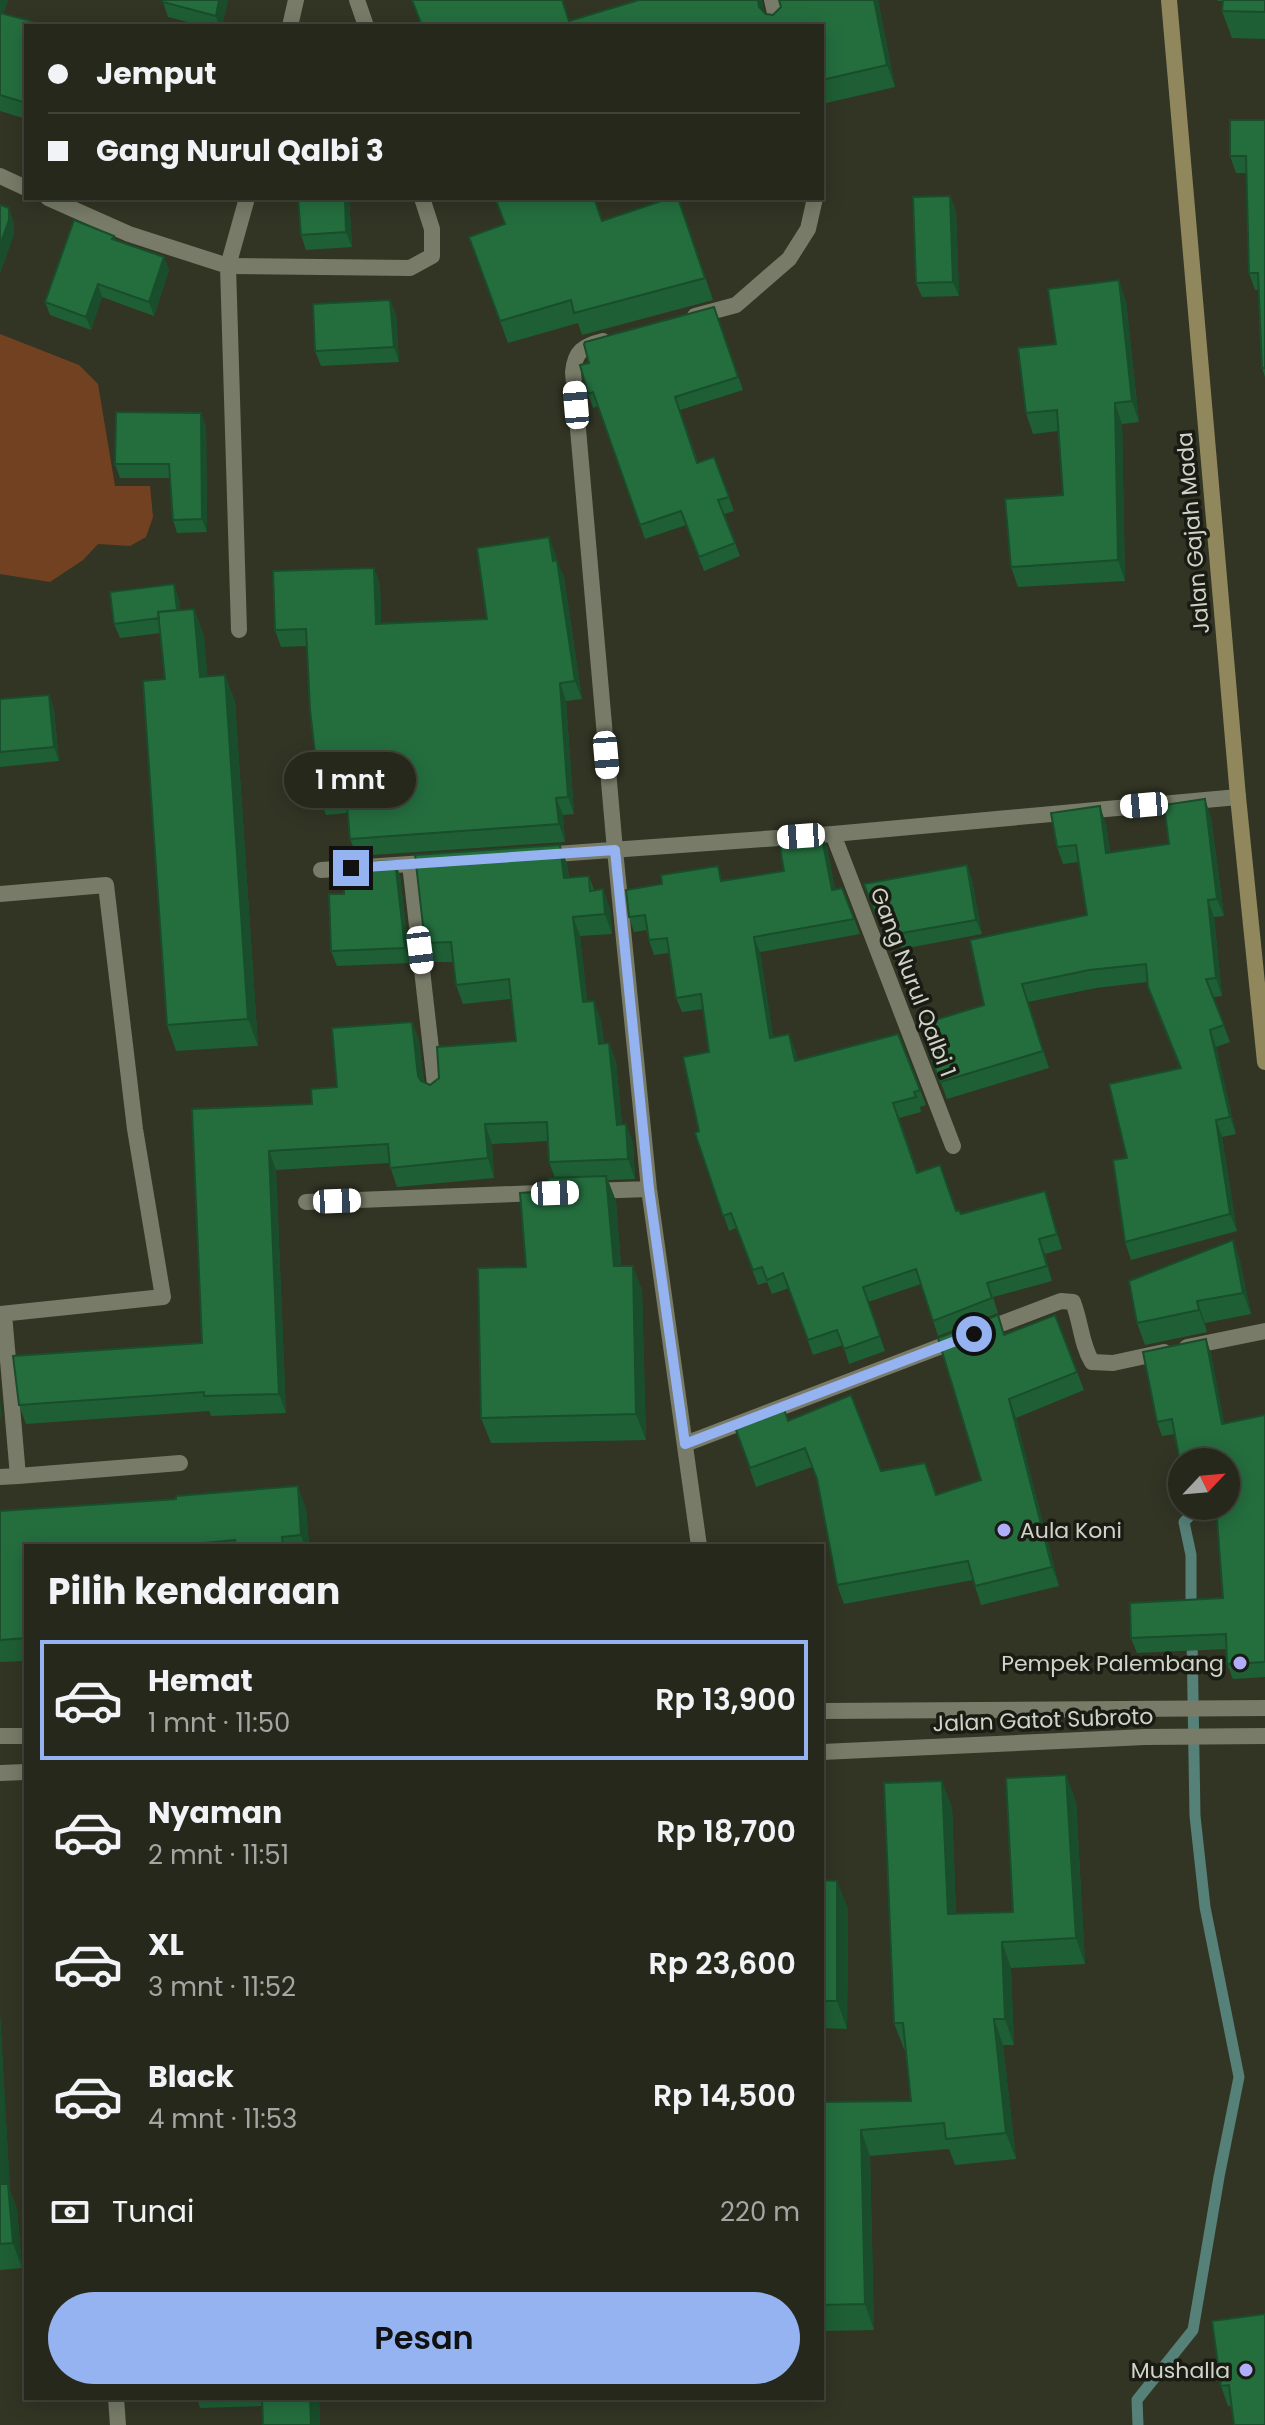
<!DOCTYPE html>
<html lang="id">
<head>
<meta charset="utf-8">
<style>
  body { margin:0; font-family:Poppins,sans-serif; background:#2e3024; color:#f1f3f6; height:100vh; display:flex; flex-direction:column; font-size:30px; white-space:nowrap }
  * { box-sizing:border-box; margin:0 }
  p { font-size:26px; color:#a4a6a3 }
  .icon { flex:none; width:44px; height:44px; fill:none; stroke:currentColor; stroke-width:2; stroke-linecap:round; stroke-linejoin:round }
  .map { position:relative; flex:1; overflow:hidden }
  .panel { position:absolute; left:24px; top:1544px; width:800px; height:856px; display:flex; flex-direction:column; background:#26281b; border-radius:0px; box-shadow:0 4px 20px #0003,0 0 0 2px #42443a }
  .panel>* { flex:none }
  .banner { position:absolute; left:24px; top:24px; width:800px; height:176px; border-radius:0px; box-shadow:0 4px 20px #0003,0 0 0 2px #42443a; display:grid; align-content:center; height:176px; padding:0 24px; background:#26281b }
  .needle { width:52px; rotate:64deg }
  .buttons { position:absolute; left:1168px; top:1448px; display:grid; gap:16px }
  .buttons a { display:grid; place-items:center; width:72px; height:72px; border-radius:50%; background:#26281b; box-shadow:0 4px 20px #0003,0 0 0 2px #42443a; font-size:40px }
  .end { position:absolute; width:36px; height:36px; margin:-18px; border:10px solid #95b2f1; background:#111; box-shadow:0 0 0 4px #111 }
  .from { border-radius:50% }
  .bubble { position:absolute; height:56px; border-radius:28px; background:#26281b; box-shadow:0 4px 20px #0003,0 0 0 2px #42443a; font-size:26px; font-weight:600; line-height:56px; text-align:center }
  .car { position:absolute; width:24px; height:48px; margin:-24px -12px; border-radius:10px; box-shadow:0 0 6px 2px #0007; background:linear-gradient(#fff 24%,#345 0 40%,#fff 0 76%,#345 0 86%,#fff 0) }
  .banner b { display:flex; align-items:center; gap:28px; height:76px; font-size:30px }
  .banner b+b { border-top:2px solid #42443a }
  .banner i { width:20px; height:20px; background:#f1f3f6 }
  ul { padding:0; list-style:none }
  li { display:flex; align-items:center; gap:24px; height:120px; margin:0 16px 12px; padding:0 8px; border:4px solid transparent; border-radius:0px }
  li div { flex:1 }
  li b { display:block; font-size:30px }
  li em { font-style:normal; font-weight:600 }
  li.selected { border-color:#95b2f1 }
  li>.icon { width:72px; height:72px; stroke-width:1.5 }
  h2 { padding:0 24px; font-size:36px; line-height:96px }
  .pay { display:flex; align-items:center; gap:20px; height:88px; padding:0 24px; font-size:30px }
  .pay p { margin-inline-start:auto }
  .action { display:flex; gap:16px; margin-top:auto; padding:16px 24px }
  .action a { flex:1; height:92px; border-radius:48px; background:#95b2f1; color:#111; font-size:32px; font-weight:600; line-height:92px; text-align:center }
  .map>svg:first-child { display:block }
  .green { fill:#724122 }
  .lines { fill:none; stroke-linecap:round; stroke-linejoin:round }
  .stream { stroke:#568179; stroke-width:11 }
  .service { stroke:#777b68; stroke-width:16 }
  .minor { stroke:#777b68; stroke-width:16 }
  .tertiary { stroke:#777b68; stroke-width:16 }
  .secondary { stroke:#91875d; stroke-width:16 }
  .wall { fill:#1f5f35 }
  .shaded-wall { fill:#194d2b }
  .building { fill:#246e3e; stroke:#194d2b; stroke-width:2 }
  .route { stroke:#95b2f1; stroke-width:10 }
  .poi-dot { fill:#b0aefa; stroke:#1a1c14; stroke-width:3 }
  .labels { text-anchor:middle; dominant-baseline:central; stroke-width:7; stroke-linejoin:round; paint-order:stroke }
  .street-label { font-size:22px; fill:#d0d3c8; stroke:#1a1c14 }
  .poi-label { font-size:22px; fill:#d0d3c8; stroke:#1a1c14; text-anchor:end }
</style>
</head>
<body>
<div class="map">
<svg width="1265" height="2425" viewBox="0 0 1265 2425">
  <rect width="100%" height="100%" fill="#323524"/>
  <!-- green -->
  <path class="green" d="M0 334 79 365 98 384 115 486H150L153 517 146 537 130 546 98 544 83 560 50 582 0 574Z"/>
  <g class="lines">
    <!-- stream -->
    <path class="stream" d="M1191 1612V1555L1184 1522 1199 1506
      M1138 2425 1137 2400 1193 2330 1219 2177 1239 2077 1205 1907 1195 1816 1192 1638"/>
    <!-- service -->
    <path class="service" d="M357 0 366 26
      M228 266 410 268 432 256V229L422 198
      M0 894 106 885 135 1129 163 1297 0 1314
      M4 1314 18 1476 180 1463
      M0 1477 18 1476"/>
    <!-- minor -->
    <path class="minor" d="M772 0 778 26
      M290 26 296 0
      M0 176 26 188
      M48 198 129 234 228 266 247 198
      M228 266 239 630
      M695 316 736 305 789 259 808 229 815 198
      M603 341C583 346 575 351 573 372L615 850 649 1189 699 1546
      M833 834 953 1146
      M542 855 833 834 1238 797
      M410 864 436 1093
      M321 870 439 862
      M590 1191 649 1189
      M306 1202 539 1193
      M982 1331 1061 1301 1073 1302C1081 1322 1081 1344 1092 1362L1113 1363 1164 1352
      M1187 1347 1265 1331
      M685 1444 960 1339"/>
    <!-- tertiary -->
    <path class="tertiary" d="M822 1711 1265 1708
      M0 1736H26
      M822 1752 1145 1737 1265 1736
      M0 1773 26 1772
      M116 2398 118 2425"/>
    <!-- secondary -->
    <path class="secondary" d="M1169 0 1238 797 1265 1062"/>
  </g>
  <!-- wall -->
  <path class="wall" d="M0 0H8L3 13 26 26V119L0 111Z
    M228 0 222 26H203L168 17 163 2Z
    M639 0H762L763 11 766 14 773 15 781 7 779 0H878L895 87 822 104V26H422L569 21Z
    M1217 0H1265V39L1232 38 1222 11 1223 1H1218Z
    M1265 120V377L1262 368 1259 290H1255L1249 273 1246 173H1236L1230 156Z
    M950 196 956 211 959 296 922 297 916 283Z
    M298 198H349L352 247 306 250 301 235Z
    M685 218 713 300 582 335 578 323 508 343 469 237 505 224Z
    M114 236 115 240 164 257 169 270 154 316 102 297 91 330 50 315 45 302Z
    M390 300 396 315 399 362 321 366 315 351Z
    M1126 301 1139 422 1122 424 1125 581 1018 587 1011 567 1063 495 1058 431 1033 434 1026 413 1056 344Z
    M714 307 743 390 680 410 698 462 714 457 734 511 724 514 740 556 704 571 686 525 645 539 598 406 593 408 588 394 589 363Z
    M206 426 207 532 177 533 173 520 170 478H120L115 464Z
    M549 537 556 560 564 577 582 699 566 701 574 814 563 815 565 842 357 856 350 839 347 813 326 815 320 798 307 646 281 647 275 630 374 568 380 585 381 623 487 619Z
    M179 599 180 610 194 609 204 636 207 677 225 675 235 702 258 1046 176 1051 167 1025 165 679 161 633 120 638 114 624Z
    M49 695 54 710 59 761 0 767V699Z
    M1211 817 1224 916 1214 917 1222 996 1213 997 1230 1042 1216 1047 1236 1134 1222 1137 1237 1231 1131 1260 1125 1242 1127 1158 1180 1068 1154 1004 1147 982 1096 988 1028 1002 1049 1068 947 1099 919 1025 984 1005 1087 915 1079 862 1063 864 1057 847 1106 824 1110 852 1169 844Z
    M821 833 827 848 835 889 842 888 860 934 760 952 773 1038 795 1049 797 1060 898 1034 926 1105 920 1107 921 1112 899 1118 918 1173 956 1211 961 1214 1045 1191 1062 1249 1045 1254 1052 1281 993 1297 998 1313 938 1336 921 1284 868 1302 885 1351 849 1364 843 1345 813 1355 789 1288 772 1294 767 1282 758 1285 736 1228 729 1231 695 1133 699 1131 709 1052 703 1009 682 1012 676 998 669 953 654 955 649 940 647 930 634 932 629 917 662 884 724 881 784 871Z
    M560 845 567 864 569 878 589 876 594 890 610 908 612 934 580 936 587 1001 601 1020 604 1043H609L616 1062 622 1124H626L633 1143 635 1179 608 1180 616 1201 621 1266H633L642 1291 646 1440 491 1443 481 1418 549 1191 555 1178 549 1162 548 1141 492 1144 494 1178 397 1187 389 1163 276 1170 286 1413 211 1416 209 1411 26 1424 19 1405 202 1343 192 1109 312 1104 337 1087 412 1022 419 1041 424 1082 430 1085 516 1041 511 999 463 1004 456 985 453 962H432L425 943Z
    M967 865 972 880 982 934 902 949 895 927 882 930 864 884Z
    M400 875 410 963 337 966 331 951 344 894 355 877Z
    M1233 1240 1240 1261 1251 1314 1205 1323 1207 1332 1145 1345 1137 1323Z
    M1055 1315 1084 1390 1016 1418 1059 1586 981 1605 973 1580 844 1604 837 1585 818 1482 812 1467 756 1487 735 1427 788 1421 881 1471 936 1495 981 1480 1005 1335Z
    M1206 1339 1211 1354 1224 1423 1265 1415V1677L1233 1679 1227 1664 1226 1649 1137 1653 1131 1638 1223 1598 1226 1462 1175 1434 1162 1436 1157 1422Z
    M306 1508 309 1546H26V1661L0 1662V1511Z
    M1076 1801 1085 1964 1011 1968 1014 2045H1003L1016 2159 955 2165 949 2149 870 2156 874 2330 822 2331V2102L911 2101 906 2049H904L894 2023 952 1807 956 1914 1013 1912Z
    M822 1880 848 1908 847 2029 822 2028Z
    M0 2015 10 2191 17 2209 22 2268 0 2270Z
    M1265 2314 1232 2406H1228L1221 2386Z
    M197 2398H319L320 2425H263L262 2406 200 2408Z"/>
  <!-- shaded-wall -->
  <path class="shaded-wall" d="M0 0H8L0 24Z
    M219 0H228L222 26H219L216 16Z
    M758 0H762L767 26 759 7Z
    M874 0H878L895 87 887 65Z
    M950 196 956 211 959 296 953 282Z
    M345 198H349L352 247 346 232Z
    M9 208 14 223V235L0 274V245Z
    M164 257 169 270 154 316 149 302Z
    M1119 280 1126 301 1139 422 1132 401Z
    M98 284 102 297 91 330 86 317Z
    M390 300 396 315 399 362 394 347Z
    M1115 403 1122 424 1125 581 1118 560Z
    M201 413 206 426 207 532 202 519Z
    M549 537 556 555 559 578 553 561Z
    M557 560 564 577 582 699 575 681Z
    M374 568 380 585 382 641 376 624Z
    M174 584 179 599 183 631 177 616Z
    M194 609 204 636 210 704 200 677Z
    M225 675 235 702 258 1046 248 1019Z
    M560 683 566 701 574 814 568 797Z
    M49 695 54 710 59 761 54 747Z
    M556 798 563 815 565 842 559 824Z
    M1205 799 1211 817 1224 916 1217 899Z
    M1100 806 1106 824 1112 870 1106 853Z
    M821 833 827 848 838 904 832 890Z
    M560 845 567 864 570 897 564 878Z
    M395 861 400 875 410 963 405 948Z
    M967 865 972 880 982 934 976 920Z
    M603 889 610 908 612 934 605 914Z
    M1208 900 1214 917 1222 996 1216 978Z
    M573 917 580 936 590 1021 583 1002Z
    M754 937 760 952 776 1053 770 1038Z
    M1022 984 1028 1002 1049 1068 1043 1051Z
    M594 1001 601 1020 606 1063 599 1044Z
    M412 1022 419 1041 425 1095 418 1076Z
    M1210 1030 1216 1047 1236 1134 1230 1117Z
    M789 1034 795 1049 801 1076 795 1061Z
    M609 1043 616 1062 624 1144 617 1125Z
    M1216 1120 1222 1137 1237 1231 1230 1214Z
    M485 1124 492 1144 494 1178 488 1158Z
    M626 1124 633 1143 635 1179 628 1159Z
    M269 1151 276 1170 286 1413 279 1394Z
    M606 1176 616 1201 623 1292 614 1266Z
    M1045 1191 1050 1206 1062 1249 1057 1234Z
    M1039 1239 1045 1254 1052 1281 1047 1266Z
    M1233 1240 1240 1261 1251 1314 1243 1293Z
    M633 1266 642 1291 646 1440 636 1414Z
    M1197 1301 1205 1323 1207 1332 1199 1310Z
    M1206 1339 1211 1354 1227 1438 1222 1424Z
    M0 1395 2 1422 0 1416Z
    M1009 1399 1016 1418 1059 1586 1052 1567Z
    M298 1486 306 1508 309 1546H305L301 1535Z
    M1066 1775 1076 1801 1085 1964 1076 1938Z
    M942 1781 952 1807 957 1940 948 1914Z
    M837 1881 848 1908 847 2029 837 2001Z
    M1002 1942 1011 1968 1014 2045 1005 2019Z
    M0 2015 10 2191 17 2209 22 2268 13 2243 2 2184 0 2144Z
    M994 2019 1003 2045 1016 2159 1006 2133Z
    M861 2130 870 2156 874 2330 865 2304Z
    M310 2398H319L320 2425H311Z"/>
  <!-- building -->
  <path class="building" d="M163 0H219L216 16 163 2Z
    M412 0H562L569 21 639 0H758L759 7 766 14 773 15 781 7 779 0H874L887 65 822 80V26H422Z
    M1223 0H1265V12L1222 11Z
    M0 13 50 26H26V103L0 95Z
    M1230 120H1265V368H1262L1258 273H1249L1246 156H1230Z
    M950 196 953 282 916 283 913 197Z
    M298 198H345L346 232 301 235Z
    M495 198H594L602 221 670 198H678L705 278 574 313 571 300 500 321 469 237 505 224Z
    M0 205 9 208V220L0 245Z
    M74 220 114 236 112 239 164 257 149 302 98 284 86 317 45 302Z
    M1119 280 1132 401 1115 403 1118 560 1011 567 1005 499 1063 495 1057 410 1026 413 1018 348 1056 344 1048 289Z
    M390 300 394 347 315 351 313 304Z
    M714 307 738 377 675 397 697 463 714 457 729 497 718 500 735 543 699 557 681 511 640 525 593 392 588 394 580 365 589 363 584 344 585 342Z
    M116 412 201 413 202 519 173 520 169 464H115Z
    M549 537 553 561 557 560 575 681 560 683 568 797 556 798 559 824 350 839 346 795 320 798 310 709 306 629 275 630 273 571 374 568 376 624 487 619 477 548Z
    M174 584 177 610 158 612 159 618 114 624 110 592Z
    M194 609 200 677 225 675 248 1019 167 1025 143 681 165 679 158 612Z
    M49 695 54 747 0 752V699Z
    M1205 799 1217 899 1208 900 1216 978 1206 979 1224 1025 1210 1030 1230 1117 1216 1120 1230 1214 1125 1242 1113 1160 1127 1158 1109 1084 1181 1068 1148 987 1146 964 1089 970 1022 984 1043 1051 940 1082 919 1025 984 1005 970 940 1087 915 1076 845 1057 847 1051 813 1100 806 1106 853 1169 844 1164 805Z
    M821 833 832 890 842 888 854 919 754 937 770 1038 789 1034 795 1061 898 1034 920 1090 914 1092 916 1097 893 1103 917 1173 940 1165 956 1211 959 1210 961 1214 1045 1191 1057 1234 1039 1239 1047 1266 987 1283 992 1298 933 1321 916 1269 863 1287 880 1336 844 1349 837 1330 808 1340 783 1273 767 1280 762 1267 753 1270 731 1213 723 1216 695 1133 699 1131 683 1057 709 1052 701 994 676 998 667 938 649 940 645 915 629 917 626 890 662 884 661 875 718 866 721 881 784 871 779 841Z
    M560 845 564 878 589 876 590 891 603 889 605 914 573 917 583 1002 594 1001 599 1044 609 1043 617 1125 626 1124 628 1159 549 1162 547 1122 485 1124 488 1158 390 1168 388 1144 269 1151 279 1394 204 1396V1392L19 1405 13 1356 202 1343 192 1109 312 1104 311 1089 337 1087 332 1028 412 1022 418 1076 421 1081 430 1085 439 1078 437 1047 516 1041 509 979 456 985 451 942 425 943 415 855Z
    M395 861 405 948 331 951 329 894H344V878L355 877 353 863Z
    M967 865 976 920 896 934 892 912 876 915 864 884Z
    M606 1176 614 1266H633L636 1414 481 1418 478 1268 526 1267 520 1193 549 1191 548 1178Z
    M1233 1240 1243 1293 1197 1301 1199 1310 1137 1323 1129 1281Z
    M998 1315 1004 1335 1055 1315 1077 1372 1009 1399 1052 1567 975 1586 968 1561 837 1585 817 1479 805 1448 750 1468 735 1427 784 1409 788 1421 851 1395 881 1471 925 1463 936 1495 981 1480 938 1338Z
    M1206 1339 1222 1424 1265 1415V1662L1227 1664 1226 1634 1131 1638 1130 1603 1223 1598 1216 1506H1226V1462H1182V1473L1172 1419 1157 1422 1143 1352Z
    M298 1486 301 1535 282 1537 283 1546H236L235 1540 173 1546H26V1638L0 1640V1511L176 1499V1496Z
    M1066 1775 1076 1938 1002 1942 1005 2019H994L1006 2133 946 2139 944 2123 861 2130 865 2304 822 2305V2102L911 2101 903 2023H894L884 1783 942 1781 948 1914 1013 1912 1006 1778Z
    M822 1880 837 1881V2001H822Z
    M0 2144 2 2184H8L13 2243 0 2244Z
    M1265 2314V2425H1234L1229 2385 1221 2386 1212 2321Z
    M262 2398H310L311 2425H263Z"/>
  <g class="lines">
    <!-- route -->
    <path class="route" d="M351 868 615 850 649 1189 685 1444 974 1334"/>
  </g>
  <!-- markers -->
  <g class="poi-dot">
    <circle cx="1004" cy="1530" r="8"/>
    <circle cx="1240" cy="1663" r="8"/>
    <circle cx="1246" cy="2370" r="8"/>
  </g>
  <g class="labels">
    <!-- street labels -->
    <g class="street-label">
      <text transform="translate(1193 533) rotate(-95)">Jalan Gajah Mada</text>
      <text transform="translate(913 982) rotate(69)">Gang Nurul Qalbi 1</text>
      <text transform="translate(1043 1720) rotate(-2)">Jalan Gatot Subroto</text>
    </g>
    <!-- poi labels -->
    <g class="poi-label">
      <text x="1020" y="1530" text-anchor="start">Aula Koni</text>
      <text x="1224" y="1663">Pempek Palembang</text>
      <text x="1230" y="2370">Mushalla</text>
    </g>
  </g>
</svg>
<div class="buttons">
<a><svg class="needle" viewBox="-14 -14 28 28"><path d="M0-13l5 13h-10z" fill="#e53935"/><path d="M0 13l5-13h-10z" fill="#a4a6a3"/></svg></a>
</div>
<i class="end from" style="left:974px;top:1334px"></i>
<i class="end" style="left:351px;top:868px"></i>
<div class="bubble" style="left:284px;top:752px;width:132px">1 mnt</div>
<i class="car" style="left:576px;top:405px;rotate:355deg"></i>
<i class="car" style="left:606px;top:755px;rotate:175deg"></i>
<i class="car" style="left:1144px;top:805px;rotate:265deg"></i>
<i class="car" style="left:801px;top:836px;rotate:266deg"></i>
<i class="car" style="left:420px;top:950px;rotate:173deg"></i>
<i class="car" style="left:555px;top:1193px;rotate:88deg"></i>
<i class="car" style="left:337px;top:1201px;rotate:88deg"></i>
<div class="banner">
<b><i class="from"></i>Jemput</b>
<b><i></i>Gang Nurul Qalbi 3</b>
</div>
<section class="panel">
<h2>Pilih kendaraan</h2>
<ul>
<li class="selected"><svg class="icon" aria-label="car" viewBox="0 0 24 24"><path d="M5 17H2v-5l4-1 3-4h7l3 4 3 1v5h-3M9 17h6M6 11h13"/><circle cx="7" cy="17" r="2"/><circle cx="17" cy="17" r="2"/></svg><div><b>Hemat</b><p>1 mnt · 11:50</p></div><em>Rp 13,900</em></li>
<li><svg class="icon" aria-label="car" viewBox="0 0 24 24"><path d="M5 17H2v-5l4-1 3-4h7l3 4 3 1v5h-3M9 17h6M6 11h13"/><circle cx="7" cy="17" r="2"/><circle cx="17" cy="17" r="2"/></svg><div><b>Nyaman</b><p>2 mnt · 11:51</p></div><em>Rp 18,700</em></li>
<li><svg class="icon" aria-label="car" viewBox="0 0 24 24"><path d="M5 17H2v-5l4-1 3-4h7l3 4 3 1v5h-3M9 17h6M6 11h13"/><circle cx="7" cy="17" r="2"/><circle cx="17" cy="17" r="2"/></svg><div><b>XL</b><p>3 mnt · 11:52</p></div><em>Rp 23,600</em></li>
<li><svg class="icon" aria-label="car" viewBox="0 0 24 24"><path d="M5 17H2v-5l4-1 3-4h7l3 4 3 1v5h-3M9 17h6M6 11h13"/><circle cx="7" cy="17" r="2"/><circle cx="17" cy="17" r="2"/></svg><div><b>Black</b><p>4 mnt · 11:53</p></div><em>Rp 14,500</em></li>
</ul>
<div class="pay"><svg class="icon" aria-label="cash" viewBox="0 0 24 24"><path d="M3 7h18v10H3z"/><circle cx="12" cy="12" r="2"/></svg>Tunai<p>220 m</p></div>
<div class="action"><a>Pesan</a></div>
</section>
</div>
</body>
</html>
